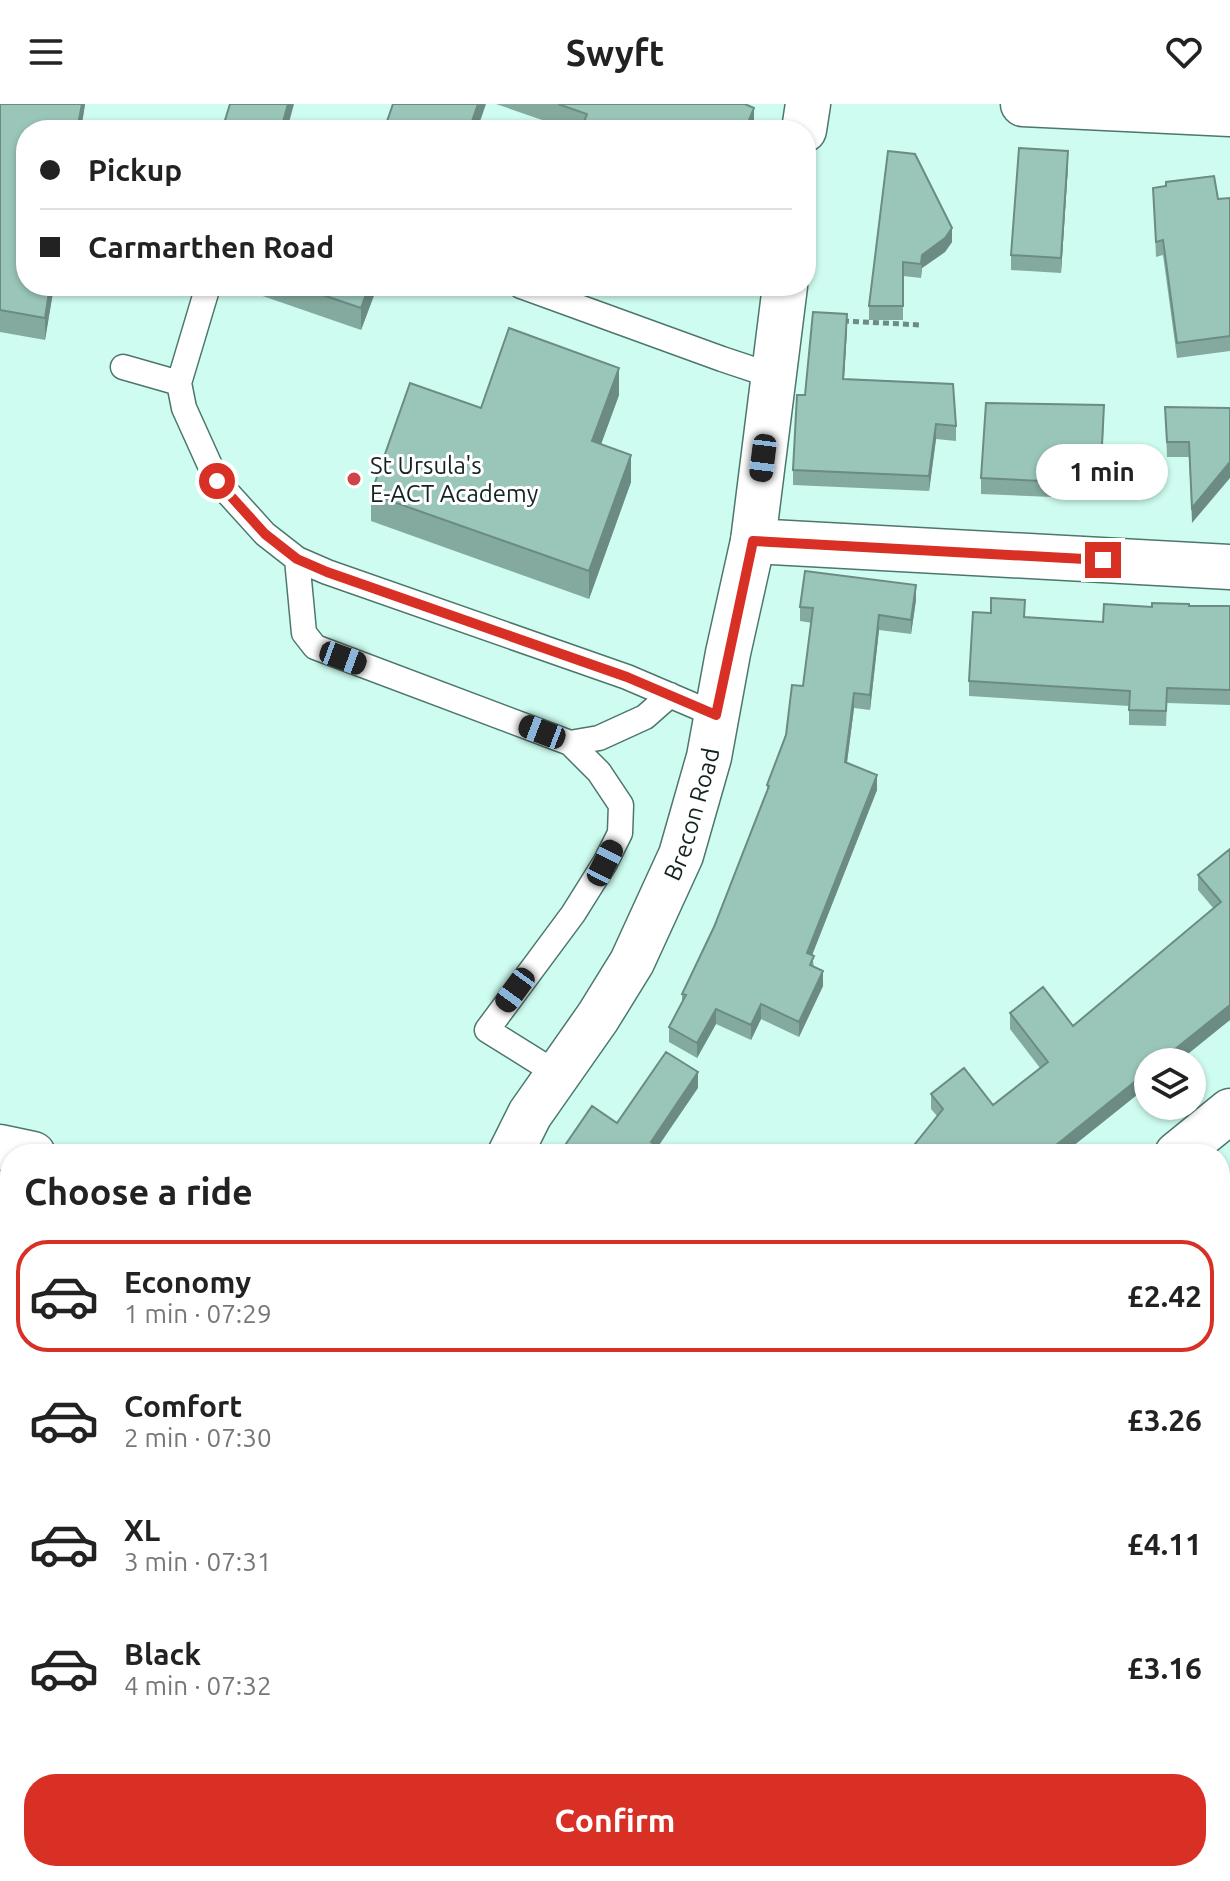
<!DOCTYPE html>
<html lang="en">
<head>
<meta charset="utf-8">
<style>
  body { margin:0; font-family:Ubuntu,sans-serif; background:#f6f6f6; color:#222; height:100vh; display:flex; flex-direction:column; font-size:30px; white-space:nowrap }
  * { box-sizing:border-box; margin:0 }
  p { font-size:26px; color:#767676 }
  .icon { flex:none; width:44px; height:44px; fill:none; stroke:currentColor; stroke-width:2; stroke-linecap:round; stroke-linejoin:round }
  .map { position:relative; flex:1; overflow:hidden }
  .panel { position:absolute; left:0px; top:1040px; width:1230px; height:738px; display:flex; flex-direction:column; background:#fff; border-radius:32px 32px 0 0; box-shadow:0 2px 6px #0004 }
  .panel>* { flex:none }
  .guide { position:absolute; left:16px; top:16px; width:800px; height:176px; border-radius:32px; box-shadow:0 2px 6px #0004; display:grid; align-content:center; height:176px; padding:0 24px; background:#fff }
  .controls { position:absolute; left:1134px; top:944px; display:grid; gap:16px }
  .controls a { display:grid; place-items:center; width:72px; height:72px; border-radius:50%; background:#fff; box-shadow:0 2px 6px #0004; font-size:40px }
  .end { position:absolute; width:36px; height:36px; margin:-18px; border:10px solid #d93025; background:#fff; box-shadow:0 0 0 4px #fff }
  .from { border-radius:50% }
  .bubble { position:absolute; height:56px; border-radius:28px; background:#fff; box-shadow:0 2px 6px #0004; font-size:26px; font-weight:700; line-height:56px; text-align:center }
  .car { position:absolute; width:24px; height:48px; margin:-24px -12px; border-radius:10px; box-shadow:0 0 6px 2px #0007; background:linear-gradient(#222 24%,#8ab4d8 0 40%,#222 0 76%,#8ab4d8 0 86%,#222 0) }
  .guide b { display:flex; align-items:center; gap:28px; height:76px; font-size:30px }
  .guide b+b { border-top:2px solid #e0e0e0 }
  .guide i { width:20px; height:20px; background:#222 }
  ul { padding:0; list-style:none }
  li { display:flex; align-items:center; gap:24px; height:112px; margin:0 16px 12px; padding:0 8px; border:4px solid transparent; border-radius:32px }
  li div { flex:1 }
  li b { display:block; font-size:30px }
  li em { font-style:normal; font-weight:700 }
  li.selected { border-color:#d93025 }
  li>.icon { width:72px; height:72px; stroke-width:1.5 }
  h2 { padding:0 24px; font-size:36px; line-height:96px }
  .button { display:flex; gap:16px; margin-top:auto; padding:16px 24px }
  .button a { flex:1; height:92px; border-radius:32px; background:#d93025; color:#fff; font-size:32px; font-weight:700; line-height:92px; text-align:center }
  header { display:flex; justify-content:space-between; align-items:center; height:104px; padding:0 24px; background:#fff; font-size:36px; font-weight:700 }
  .map>svg:first-child { display:block }
  .green { fill:#f8aba8 }
  .lines { fill:none; stroke-linecap:round; stroke-linejoin:round }
  .lane-casing { stroke:#4d766c; stroke-width:27 }
  .street-casing { stroke:#4d766c; stroke-width:47 }
  .primary-casing { stroke:#4d766c; stroke-width:47 }
  .path { stroke:#6d8b83; stroke-width:5; stroke-dasharray:6 4; stroke-linecap:butt }
  .lane { stroke:#fff; stroke-width:24 }
  .street { stroke:#fff; stroke-width:44 }
  .primary { stroke:#fff; stroke-width:44 }
  .wall { fill:#84aaa0 }
  .shaded-wall { fill:#6c8b82 }
  .building { fill:#9ac6ba; stroke:#6c8b82; stroke-width:2 }
  .route { stroke:#d93025; stroke-width:10 }
  .poi-dot { fill:#d24249; stroke:#fff; stroke-width:3 }
  .labels { text-anchor:middle; dominant-baseline:central; stroke-width:6; stroke-linejoin:round; paint-order:stroke }
  .poi-label { font-size:24px; fill:#132420; stroke:#fff; text-anchor:start }
  .street-label { font-size:24px; fill:#132420; stroke:#fff }
</style>
</head>
<body>
<header><svg class="icon" aria-label="menu" viewBox="0 0 24 24"><path d="M4 6h16M4 12h16M4 18h16"/></svg>Swyft<svg class="icon" aria-label="heart" viewBox="0 0 24 24"><path d="M12 20l-8-8c-3-5 5-10 8-4 3-6 11-1 8 4z"/></svg></header>
<div class="map">
<svg width="1230" height="1777" viewBox="0 0 1230 1777">
  <rect width="100%" height="100%" fill="#cffcf0"/>
  <!-- green -->
  <path class="green" d="M10 1242V1636L0 1634V1283Z"/>
  <g class="lines">
    <defs>
      <path id="lane" d="M208 182 179 279 184 304 217 377 265 430 297 455 327 468 627 573 716 611
        M521 182 722 255 773 272
        M123 263 179 279
        M297 455 304 529 315 543 570 639 599 634 645 613 670 591
        M559 971 487 926 573 810 605 759 620 729 621 701 599 668 570 639"/>
      <g id="street">
        <path d="M1023 0 1230 10"/>
        <path d="M804 26 808 0"/>
        <path d="M753 437 1230 463"/>
        <path id="s1" d="M510 1050 530 1010 598 913 632 858 681 751 709 653 728 549 753 437 785 182"/>
        <path d="M1177 1050 1230 1007"/>
      </g>
      <path id="primary" d="M0 1043 33 1050
        M996 1768 998 1777"/>
    </defs>
    <!-- lane casing -->
    <use href="#lane" class="lane-casing"/>
    <!-- street casing -->
    <use href="#street" class="street-casing"/>
    <!-- primary casing -->
    <use href="#primary" class="primary-casing"/>
    <!-- path -->
    <path class="path" d="M843 217 921 221
      M839 1777 841 1768"/>
    <!-- lane -->
    <use href="#lane" class="lane"/>
    <!-- street -->
    <use href="#street" class="street"/>
    <!-- primary -->
    <use href="#primary" class="primary"/>
  </g>
  <!-- wall -->
  <path class="wall" d="M0 0H85L81 26 26 182H54L45 236 0 228Z
    M496 0H745L754 4V26H571Z
    M888 47 952 138 945 148 922 164 921 174 903 172V216H869V202Z
    M1068 62 1061 169 1011 166V151Z
    M1153 84 1218 95 1230 94V247L1177 254 1163 151 1156 153Z
    M248 182H390L387 190 376 186 361 226 248 187Z
    M847 225 844 275 956 322V337L936 335 929 387 793 381V366L805 291Z
    M619 291 601 340 631 378 589 495 371 417V390L481 304Z
    M1165 303 1230 304 1192 419 1189 353H1167Z
    M1104 317 1100 395 981 390V374Z
    M916 496 911 530 879 526 870 606 854 604 847 659 877 686 812 851 814 863 823 882 799 933 761 915 751 936 716 920 697 954 669 938V923L682 898V890L714 823 767 688V681L803 582 812 519 800 517V503Z
    M1189 502H1230V601L1167 599 1166 622 1129 621V602L969 592V577L1103 518 1152 503Z
    M1230 745V916L1148 958V982L1063 1050H907L937 1012 931 1005V990L993 1001 1040 964 1010 925V909L1073 922 1214 805 1198 786V771Z
    M1230 1538V1558L1228 1555V1540Z
    M586 1768H718L716 1777H604L601 1772Z"/>
  <!-- shaded-wall -->
  <path class="shaded-wall" d="M82 0H85L81 26H77Z
    M288 0H294L287 26 283 18Z
    M478 0H486L477 26H469Z
    M754 4V26H745Z
    M1068 47V62L1061 169V154Z
    M952 124V138L945 148 922 164 921 174 922 151Z
    M50 182H54L45 236V214Z
    M369 182H376V186L361 226V204Z
    M847 210V225L843 290V275Z
    M619 264V291L592 365V337Z
    M936 320V335L929 387V372Z
    M631 351V378L589 495V467Z
    M1230 358V374L1192 419V404Z
    M916 481V496L911 530V516Z
    M879 511V526L870 606V591Z
    M854 589V604L845 673V658Z
    M877 671V686L807 864V849Z
    M823 867V882L799 933V918Z
    M761 900V915L751 936V921Z
    M1230 901V916L1178 958H1159Z
    M716 905V920L697 954V939Z
    M1148 967V982L1063 1050H1045Z
    M698 968V984L653 1050 651 1038Z
    M1230 1195V1211L1220 1219V1204Z
    M1230 1683V1698L1220 1707V1692Z
    M679 1768H686V1777H665V1775Z
    M711 1768H718L716 1777H710Z
    M1172 1768H1189L1179 1777H1163Z"/>
  <!-- building -->
  <path class="building" d="M0 0H82L77 26H26V182H50L45 214 0 206Z
    M230 0H288L283 18 307 26H222Z
    M393 0H478L469 26H384Z
    M558 0H745L754 4 745 26H581L587 10Z
    M1019 44 1068 47 1061 154 1011 151Z
    M888 47 915 50 952 124 945 134 922 151 921 160 903 158V202H869Z
    M1214 72 1218 95 1230 94V232L1177 239 1163 136 1156 138 1153 84 1166 82V78Z
    M296 182H369L361 204Z
    M813 208 847 210 843 275 953 280 956 322 936 320 929 372 793 366 797 291H805Z
    M509 224 619 264 592 337 631 351 589 467 371 390 410 279 481 304Z
    M986 299 1104 301 1100 380 981 374Z
    M1165 303 1230 304V358L1192 404 1189 338H1167Z
    M805 467 916 481 911 516 879 511 870 591 854 589 845 658 877 671 807 849 814 852 810 861 823 867 799 918 761 900 751 921 716 905 697 939 669 923 686 891 682 890 714 823 769 682 767 681 786 631 792 581 803 582 813 504 800 503Z
    M991 494 1025 496 1024 513 1103 518 1104 500 1152 503V499L1189 500V502H1230V586L1167 584 1166 607 1129 606 1130 587 969 577 973 508 991 509Z
    M1230 745V901L1159 958H1148V967L1045 1050H907L943 1005 931 990 964 964 993 1001 1048 958 1010 909 1043 883 1073 922 1221 798 1198 771Z
    M666 948 698 968 651 1038 668 1050H559L592 1002 617 1019Z
    M1230 1083V1195L1220 1204V1091Z
    M1230 1635V1683L1220 1692V1645Z
    M622 1768H679L665 1775 638 1777Z
    M699 1768H711L710 1771Z
    M1112 1768H1172L1163 1776 1158 1771 1152 1777H1111Z"/>
  <g class="lines">
    <!-- route -->
    <path class="route" d="M217 377 265 430 297 455 327 468 627 573 716 611 753 437 1103 456"/>
  </g>
  <!-- markers -->
  <circle class="poi-dot" cx="354" cy="375" r="8"/>
  <g class="labels">
    <!-- poi labels -->
    <g class="poi-label">
      <text x="370" y="361">St Ursula's<tspan x="370" dy="28">E-ACT Academy</tspan></text>
    </g>
    <!-- street labels -->
    <g class="street-label">
      <text stroke="none"><textPath href="#s1" startOffset="388">Brecon Road</textPath></text>
    </g>
  </g>
</svg>
<div class="controls">
<a><svg class="icon" aria-label="layers" viewBox="0 0 24 24"><path d="M12 4l9 5-9 5-9-5zM3 14l9 5 9-5"/></svg></a>
</div>
<i class="end from" style="left:217px;top:377px"></i>
<i class="end" style="left:1103px;top:456px"></i>
<div class="bubble" style="left:1036px;top:340px;width:132px">1 min</div>
<i class="car" style="left:763px;top:354px;rotate:187deg"></i>
<i class="car" style="left:343px;top:554px;rotate:110deg"></i>
<i class="car" style="left:542px;top:628px;rotate:291deg"></i>
<i class="car" style="left:605px;top:759px;rotate:27deg"></i>
<i class="car" style="left:515px;top:886px;rotate:216deg"></i>
<div class="guide">
<b><i class="from"></i>Pickup</b>
<b><i></i>Carmarthen Road</b>
</div>
<section class="panel">
<h2>Choose a ride</h2>
<ul>
<li class="selected"><svg class="icon" aria-label="car" viewBox="0 0 24 24"><path d="M5 17H2v-5l4-1 3-4h7l3 4 3 1v5h-3M9 17h6M6 11h13"/><circle cx="7" cy="17" r="2"/><circle cx="17" cy="17" r="2"/></svg><div><b>Economy</b><p>1 min · 07:29</p></div><em>£2.42</em></li>
<li><svg class="icon" aria-label="car" viewBox="0 0 24 24"><path d="M5 17H2v-5l4-1 3-4h7l3 4 3 1v5h-3M9 17h6M6 11h13"/><circle cx="7" cy="17" r="2"/><circle cx="17" cy="17" r="2"/></svg><div><b>Comfort</b><p>2 min · 07:30</p></div><em>£3.26</em></li>
<li><svg class="icon" aria-label="car" viewBox="0 0 24 24"><path d="M5 17H2v-5l4-1 3-4h7l3 4 3 1v5h-3M9 17h6M6 11h13"/><circle cx="7" cy="17" r="2"/><circle cx="17" cy="17" r="2"/></svg><div><b>XL</b><p>3 min · 07:31</p></div><em>£4.11</em></li>
<li><svg class="icon" aria-label="car" viewBox="0 0 24 24"><path d="M5 17H2v-5l4-1 3-4h7l3 4 3 1v5h-3M9 17h6M6 11h13"/><circle cx="7" cy="17" r="2"/><circle cx="17" cy="17" r="2"/></svg><div><b>Black</b><p>4 min · 07:32</p></div><em>£3.16</em></li>
</ul>
<div class="button"><a>Confirm</a></div>
</section>
</div>
</body>
</html>
